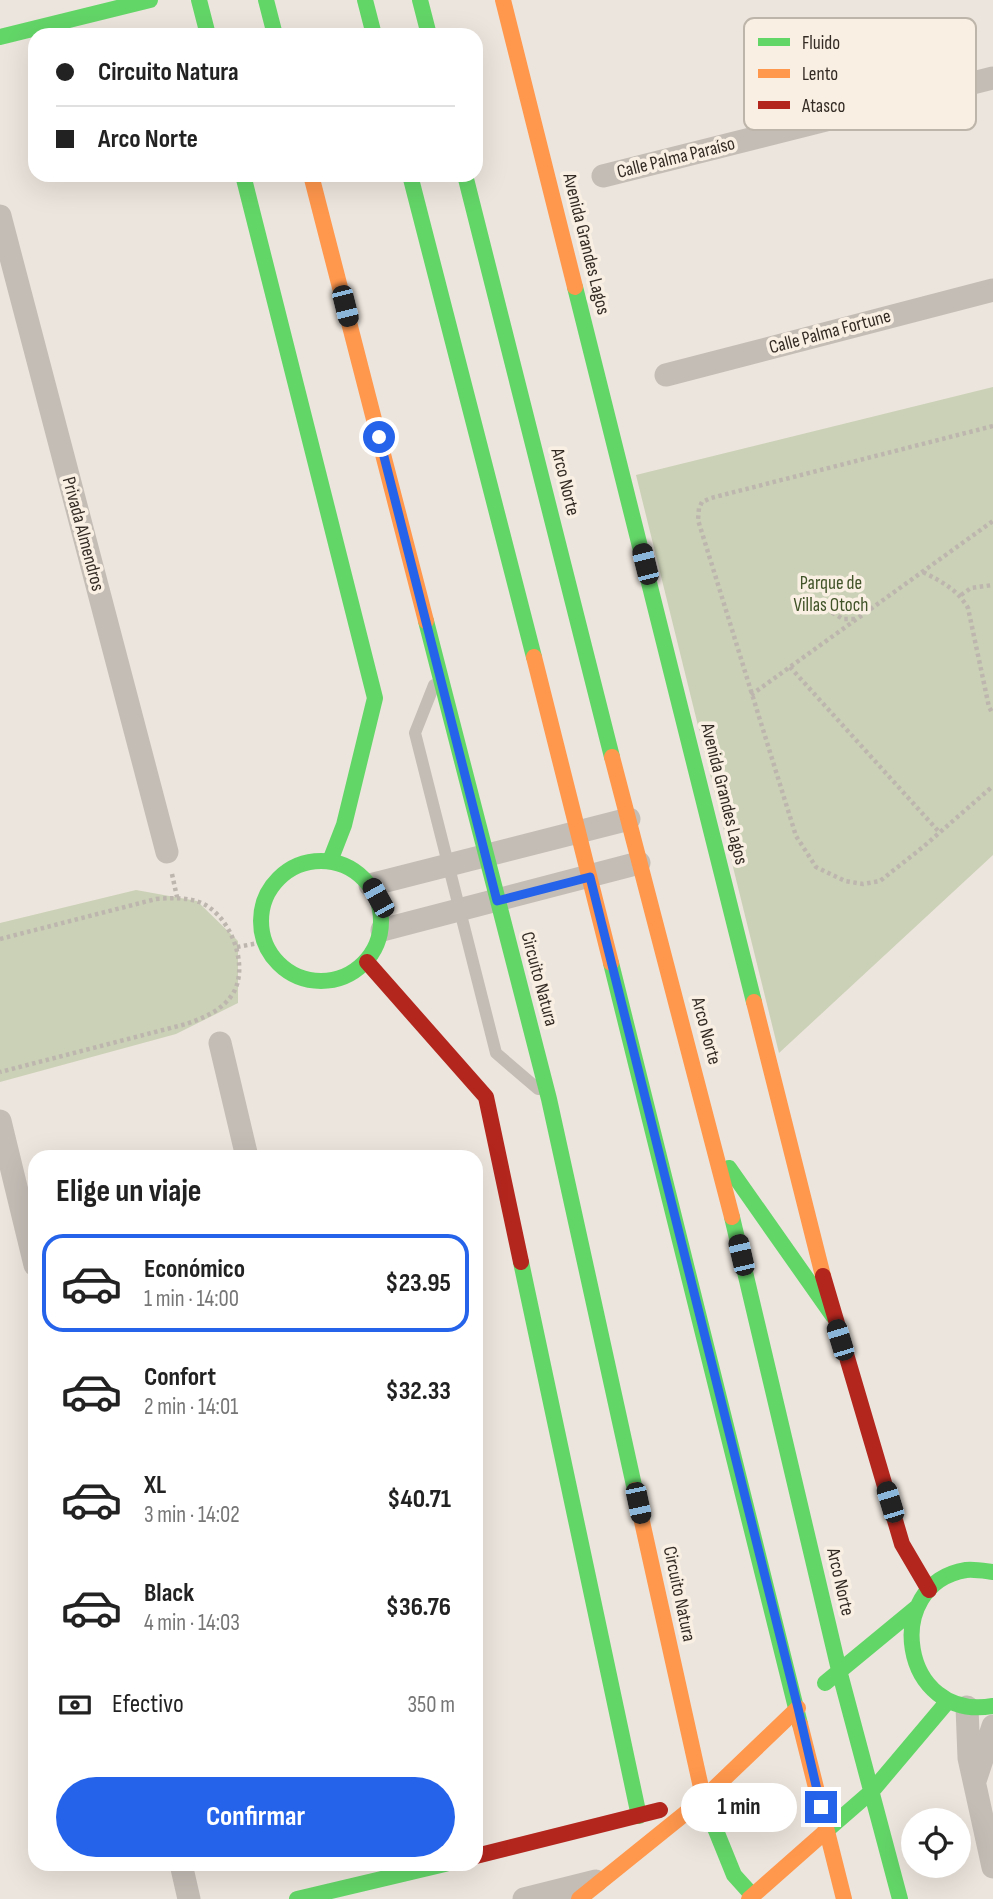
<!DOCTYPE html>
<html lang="es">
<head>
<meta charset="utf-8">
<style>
  body { margin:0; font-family:"Sofia Sans Condensed",sans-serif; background:#f6f6f6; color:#222; height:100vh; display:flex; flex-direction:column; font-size:26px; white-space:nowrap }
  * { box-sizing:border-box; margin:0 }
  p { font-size:23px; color:#767676 }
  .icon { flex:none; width:38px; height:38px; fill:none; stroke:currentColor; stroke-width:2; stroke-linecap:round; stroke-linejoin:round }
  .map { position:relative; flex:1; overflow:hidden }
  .panel { position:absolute; left:28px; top:1150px; width:455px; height:721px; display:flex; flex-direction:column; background:#fff; border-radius:21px; box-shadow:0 7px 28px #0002 }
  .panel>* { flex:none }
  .banner { position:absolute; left:28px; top:28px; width:455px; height:154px; border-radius:21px; box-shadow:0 7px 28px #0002; display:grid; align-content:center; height:154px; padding:0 28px; background:#fff }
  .fabs { position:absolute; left:901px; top:1808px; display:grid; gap:14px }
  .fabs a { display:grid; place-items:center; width:70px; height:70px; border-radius:50%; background:#fff; box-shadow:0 7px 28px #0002; font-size:35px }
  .end { position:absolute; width:32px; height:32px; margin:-16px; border:9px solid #2563eb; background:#fff; box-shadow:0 0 0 4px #fff }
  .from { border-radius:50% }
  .bubble { position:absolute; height:49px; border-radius:24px; background:#fff; box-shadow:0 7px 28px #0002; font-size:23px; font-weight:700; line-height:49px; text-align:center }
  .car { position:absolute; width:21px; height:42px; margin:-21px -10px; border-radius:9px; box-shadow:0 0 5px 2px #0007; background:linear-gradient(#222 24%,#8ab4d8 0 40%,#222 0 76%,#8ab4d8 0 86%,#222 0) }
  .banner b { display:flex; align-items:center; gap:24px; height:66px; font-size:26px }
  .banner b+b { border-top:2px solid #e0e0e0 }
  .banner i { width:18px; height:18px; background:#222 }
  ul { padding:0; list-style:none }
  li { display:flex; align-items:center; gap:21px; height:98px; margin:0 14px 10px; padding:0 14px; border:4px solid transparent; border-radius:21px }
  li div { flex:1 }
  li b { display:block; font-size:26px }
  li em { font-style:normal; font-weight:700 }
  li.current { border-color:#2563eb }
  li>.icon { width:63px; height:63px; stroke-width:1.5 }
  h2 { padding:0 28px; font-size:32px; line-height:84px }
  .pay { display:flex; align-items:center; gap:18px; height:77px; padding:0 28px; font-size:26px }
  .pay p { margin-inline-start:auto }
  .cta { display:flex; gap:14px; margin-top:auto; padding:14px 28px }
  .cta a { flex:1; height:80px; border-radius:42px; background:#2563eb; color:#fff; font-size:28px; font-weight:700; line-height:80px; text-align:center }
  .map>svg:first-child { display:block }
  .green { fill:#cbd1b6 }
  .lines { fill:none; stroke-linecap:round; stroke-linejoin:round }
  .path { stroke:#bdb6af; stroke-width:4.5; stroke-dasharray:3.5 3.5; stroke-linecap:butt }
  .lane { stroke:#c4bdb6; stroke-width:12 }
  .street { stroke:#c4bdb6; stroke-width:23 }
  .fast { stroke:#63d668; stroke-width:16 }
  .slow { stroke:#ff974d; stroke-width:16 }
  .jam { stroke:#b3261e; stroke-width:16 }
  .route { stroke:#2563eb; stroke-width:9 }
  .labels { text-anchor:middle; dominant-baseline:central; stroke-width:7; stroke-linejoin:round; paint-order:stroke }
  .street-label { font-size:19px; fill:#342b25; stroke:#f9f0e3 }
  .park-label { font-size:19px; fill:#415328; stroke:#f9f0e3 }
  .key { fill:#f9f0e3; stroke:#beb5aa; stroke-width:2 }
  .key-label { font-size:19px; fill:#342b25 }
</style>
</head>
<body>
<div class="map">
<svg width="993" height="1899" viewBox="0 0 993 1899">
  <rect width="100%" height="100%" fill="#ece5dd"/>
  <!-- green -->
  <path class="green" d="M993 387V855L779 1053 636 475Z
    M136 890 197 901 238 941V1003L176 1034 0 1082V923Z"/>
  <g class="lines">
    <!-- path -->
    <path class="path" d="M993 426 711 498 702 502 699 508 698 520 796 836 816 867 845 881 863 884 880 881 923 847 993 786
      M923 572C942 582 957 589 968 608L989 707 993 714
      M961 595 971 588 993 585
      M826 609 843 619H857
      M790 667 940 833
      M751 695 993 521
      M172 874 177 897
      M0 939 156 899C171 898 185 897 199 902 230 913 251 967 232 995 221 1011 203 1018 186 1024L0 1072
      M237 947 264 942"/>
    <!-- lane -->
    <path class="lane" d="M434 685 415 733 496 1053 538 1089"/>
    <!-- street -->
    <path class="street" d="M603 176 993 78
      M0 216 167 852
      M666 375 993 290
      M370 885 629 819
      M382 930 639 863
      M220 1043 247 1157
      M0 1121 35 1265
      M967 1707 969 1758 993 1867
      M975 1781 993 1726
      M181 1864 189 1899
      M524 1899 596 1881"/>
    <!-- fast -->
    <path class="fast" d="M199 0 208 35
      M266 0 275 35
      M365 0 374 35
      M420 0 429 35
      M0 37 150 0
      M243 175 375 698 344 825 330 861
      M410 175 534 657
      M465 175 612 757
      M575 287 754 1002
      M426 621 549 1099 635 1490
      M261 921a60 60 0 1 1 120 0a60 60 0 1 1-120 0Z
      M611 963 800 1724
      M729 1168 833 1316
      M732 1217 839 1670 900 1899
      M521 1262 639 1816
      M993 1572C985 1571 974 1569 966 1570 881 1584 900 1722 993 1706
      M825 1683 916 1608
      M704 1801 734 1875 753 1896
      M826 1831 872 1791 948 1701
      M297 1899 445 1864"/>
    <!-- slow -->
    <path class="slow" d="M503 0 575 287
      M311 175 426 621
      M534 657 611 963
      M612 757 732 1217
      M754 1002 823 1276
      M635 1490 704 1801
      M800 1724 844 1899
      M579 1899 703 1799 798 1708
      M749 1899 826 1831"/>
    <!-- jam -->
    <path class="jam" d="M367 962 486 1097 521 1262
      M823 1276 902 1544 929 1590
      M476 1856 660 1810"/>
  </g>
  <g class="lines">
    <!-- route -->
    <path class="route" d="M379 437 497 901 590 877 798 1708 821 1807"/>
  </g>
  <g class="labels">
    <!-- street labels -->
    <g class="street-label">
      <text transform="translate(676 158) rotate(-14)">Calle Palma Paraíso</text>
      <text transform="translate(586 244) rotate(76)">Avenida Grandes Lagos</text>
      <text transform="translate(830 332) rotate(-15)">Calle Palma Fortune</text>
      <text transform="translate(565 482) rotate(76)">Arco Norte</text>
      <text transform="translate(83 534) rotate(75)">Privada Almendros</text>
      <text transform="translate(724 794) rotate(76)">Avenida Grandes Lagos</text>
      <text transform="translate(539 979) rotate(75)">Circuito Natura</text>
      <text transform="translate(706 1031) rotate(75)">Arco Norte</text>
      <text transform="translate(840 1582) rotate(77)">Arco Norte</text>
      <text transform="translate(679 1594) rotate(78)">Circuito Natura</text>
    </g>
    <!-- park labels -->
    <g class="park-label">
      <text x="831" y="583">Parque de<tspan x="831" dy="22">Villas Otoch</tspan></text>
    </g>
  </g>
  <!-- legend -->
  <rect x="744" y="18" width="232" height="112" rx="10" class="key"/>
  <rect x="758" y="38" width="32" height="8" fill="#63d668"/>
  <rect x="758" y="69" width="32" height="9" fill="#ff974d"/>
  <rect x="758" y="101" width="32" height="8" fill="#b3261e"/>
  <g class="key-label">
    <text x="802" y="49">Fluido</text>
    <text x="802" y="80">Lento</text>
    <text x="802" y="112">Atasco</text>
  </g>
</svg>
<div class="fabs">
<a><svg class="icon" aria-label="locate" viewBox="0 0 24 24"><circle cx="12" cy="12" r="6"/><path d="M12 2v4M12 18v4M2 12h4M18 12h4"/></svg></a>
</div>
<i class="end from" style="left:379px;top:437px"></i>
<i class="end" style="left:821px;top:1807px"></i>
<div class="bubble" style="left:681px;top:1783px;width:116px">1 min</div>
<i class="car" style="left:345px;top:306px;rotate:166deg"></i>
<i class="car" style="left:645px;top:564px;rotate:346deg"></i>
<i class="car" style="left:378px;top:898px;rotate:331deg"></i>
<i class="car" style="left:741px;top:1255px;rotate:347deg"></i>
<i class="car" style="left:840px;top:1340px;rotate:343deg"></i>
<i class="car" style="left:890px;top:1502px;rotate:343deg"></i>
<i class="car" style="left:638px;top:1503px;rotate:168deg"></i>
<div class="banner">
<b><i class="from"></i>Circuito Natura</b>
<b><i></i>Arco Norte</b>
</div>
<section class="panel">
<h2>Elige un viaje</h2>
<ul>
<li class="current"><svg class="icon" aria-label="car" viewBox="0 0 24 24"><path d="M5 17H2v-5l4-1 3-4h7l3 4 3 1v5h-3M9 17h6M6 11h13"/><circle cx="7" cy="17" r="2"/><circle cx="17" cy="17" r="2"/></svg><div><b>Económico</b><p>1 min · 14:00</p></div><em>$23.95</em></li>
<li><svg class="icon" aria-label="car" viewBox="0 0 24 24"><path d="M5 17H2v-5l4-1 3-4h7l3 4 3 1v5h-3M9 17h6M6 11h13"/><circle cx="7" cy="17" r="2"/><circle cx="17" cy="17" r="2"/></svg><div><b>Confort</b><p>2 min · 14:01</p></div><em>$32.33</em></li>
<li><svg class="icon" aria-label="car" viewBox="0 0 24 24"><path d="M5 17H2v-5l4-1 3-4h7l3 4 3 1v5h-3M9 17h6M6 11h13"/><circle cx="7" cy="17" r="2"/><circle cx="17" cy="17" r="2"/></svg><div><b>XL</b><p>3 min · 14:02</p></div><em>$40.71</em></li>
<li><svg class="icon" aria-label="car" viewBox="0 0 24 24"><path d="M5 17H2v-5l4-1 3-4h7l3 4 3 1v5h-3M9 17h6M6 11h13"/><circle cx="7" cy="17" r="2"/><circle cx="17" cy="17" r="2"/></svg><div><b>Black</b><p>4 min · 14:03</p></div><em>$36.76</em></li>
</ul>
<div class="pay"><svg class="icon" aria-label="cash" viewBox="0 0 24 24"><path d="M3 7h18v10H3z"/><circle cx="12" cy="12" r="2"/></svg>Efectivo<p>350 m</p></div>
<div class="cta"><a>Confirmar</a></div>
</section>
</div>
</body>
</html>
